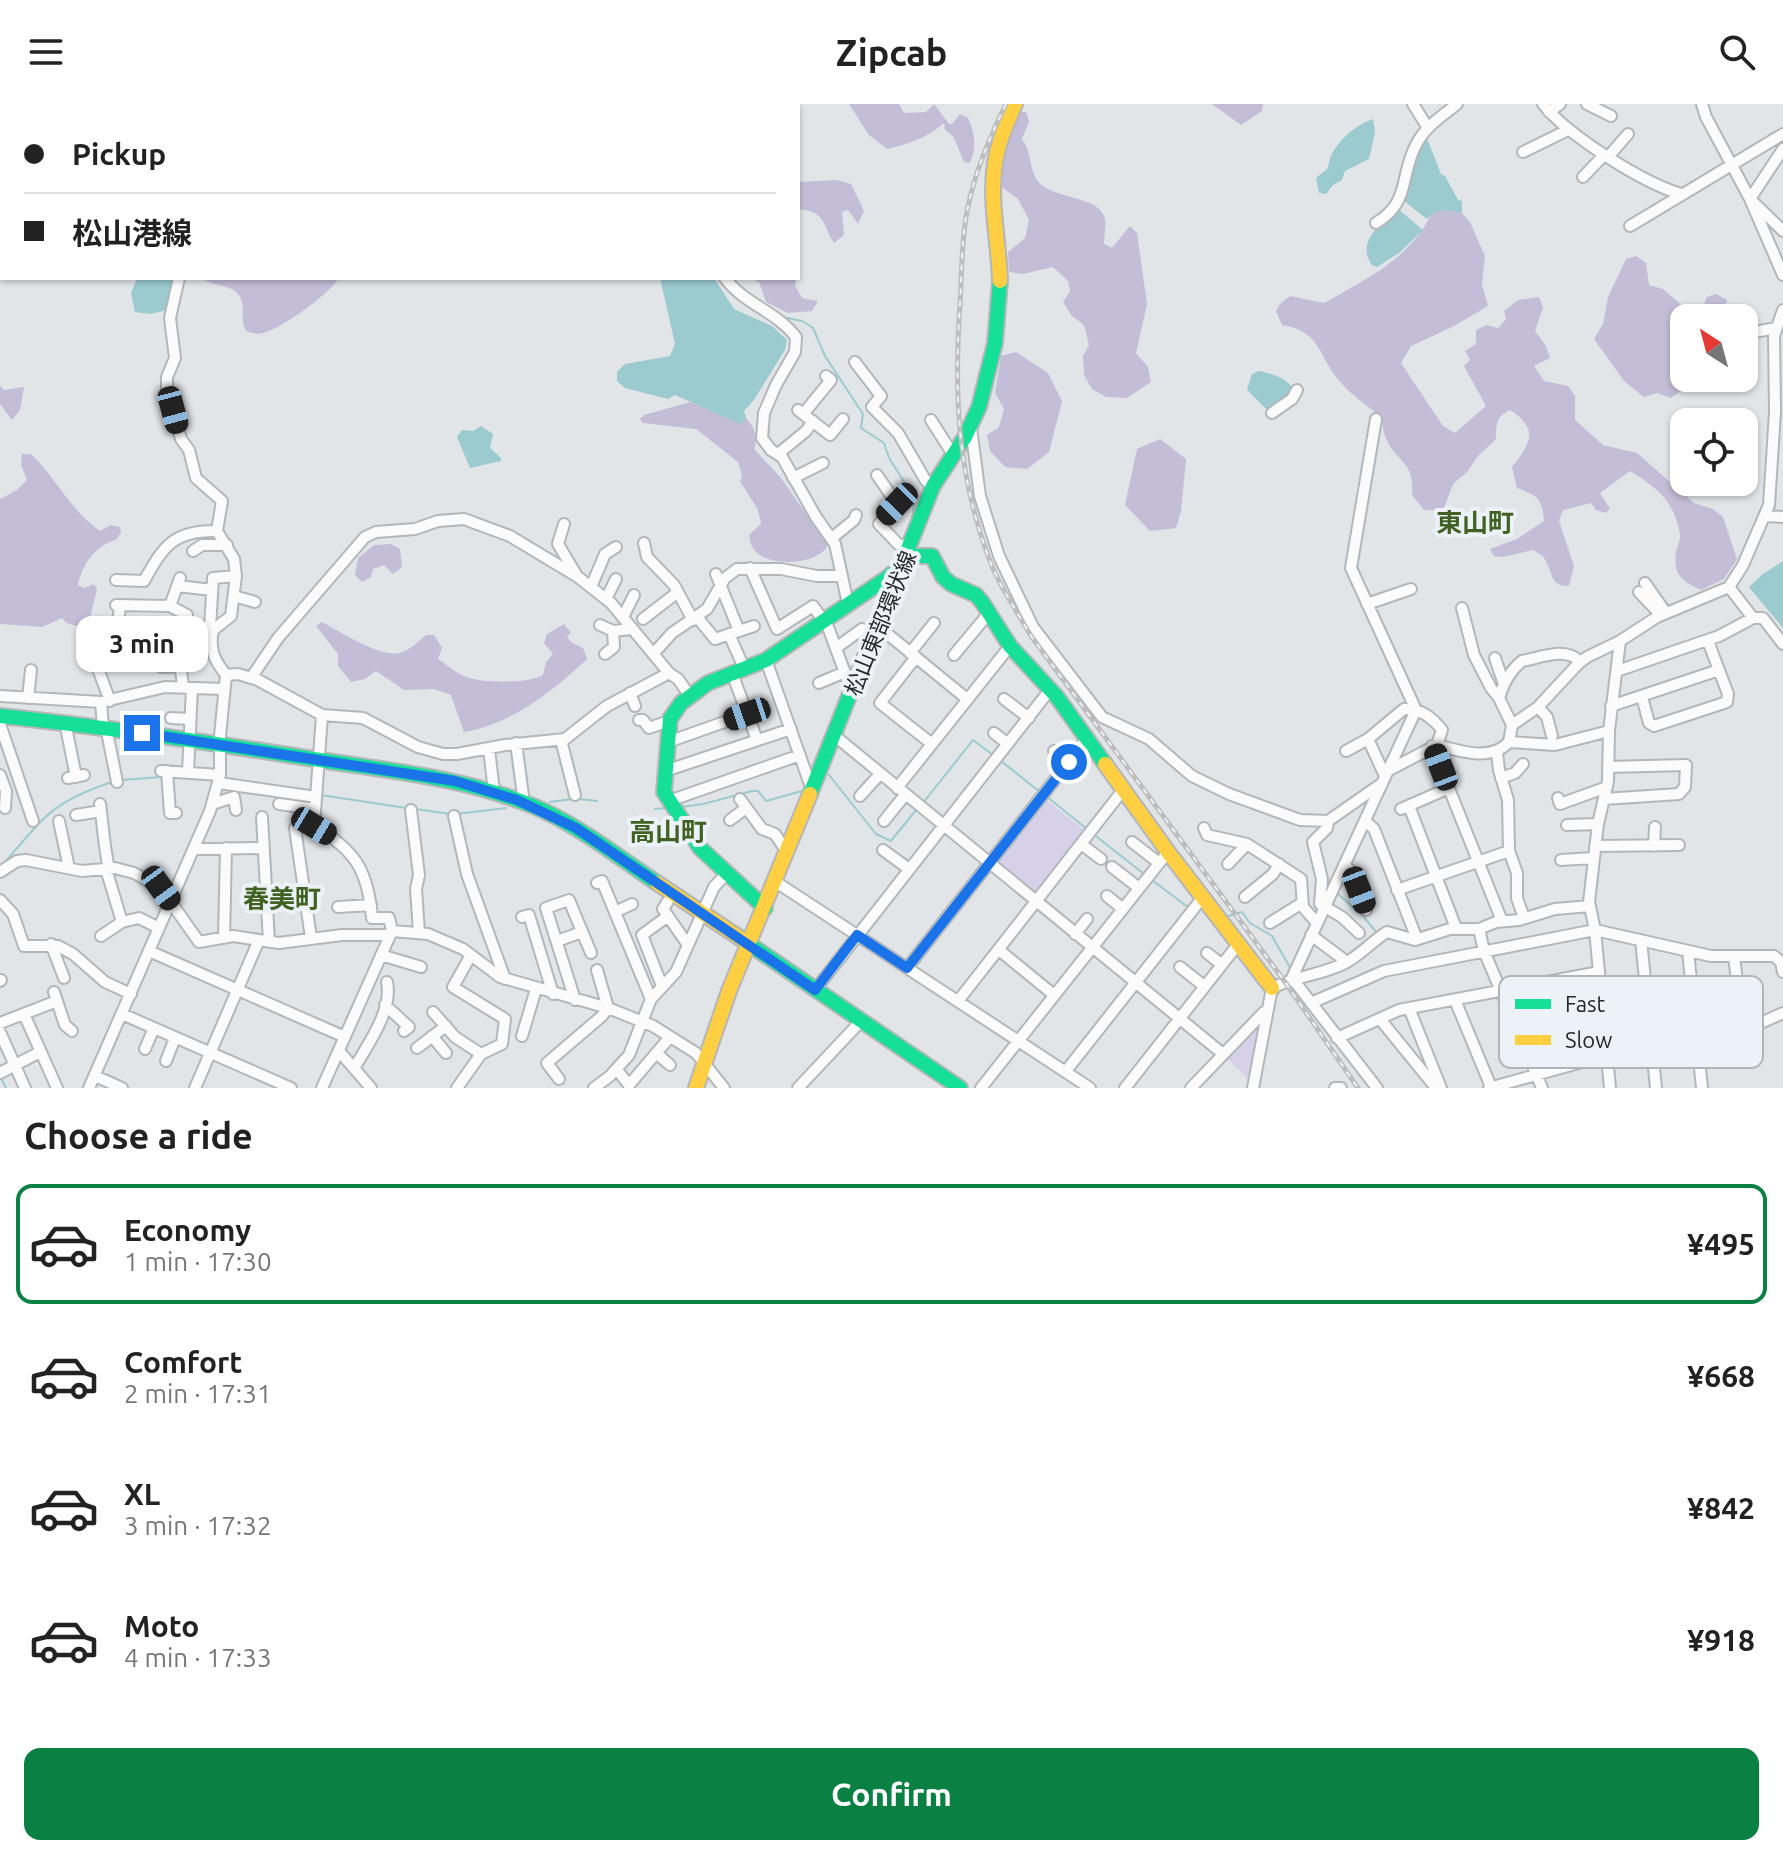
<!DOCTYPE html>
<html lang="en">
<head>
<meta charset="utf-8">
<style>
  body { margin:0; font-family:Ubuntu,"Noto Sans JP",sans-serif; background:#f2f2f2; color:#222; height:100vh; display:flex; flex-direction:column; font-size:30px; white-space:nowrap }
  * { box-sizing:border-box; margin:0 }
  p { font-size:26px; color:#767676 }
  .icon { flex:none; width:44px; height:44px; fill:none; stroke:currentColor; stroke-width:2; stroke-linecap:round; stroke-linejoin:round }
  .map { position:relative; height:984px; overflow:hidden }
  .side { display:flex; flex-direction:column; background:#fff; flex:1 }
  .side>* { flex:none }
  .hud { position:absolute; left:0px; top:0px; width:800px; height:176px; box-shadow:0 2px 6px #0004; display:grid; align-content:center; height:176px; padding:0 24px; background:#fff }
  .needle { width:52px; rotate:324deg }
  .fabs { position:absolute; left:1670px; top:200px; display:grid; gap:16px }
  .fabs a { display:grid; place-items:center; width:88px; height:88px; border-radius:16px; background:#fff; box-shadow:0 2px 6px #0004; font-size:40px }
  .end { position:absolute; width:36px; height:36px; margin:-18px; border:10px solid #1a73e8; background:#fff; box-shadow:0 0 0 4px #fff }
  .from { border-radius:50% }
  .bubble { position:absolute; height:56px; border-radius:16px; background:#fff; box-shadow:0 2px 6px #0004; font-size:26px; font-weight:700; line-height:56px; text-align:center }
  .car { position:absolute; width:24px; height:48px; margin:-24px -12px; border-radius:10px; box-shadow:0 0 6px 2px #0007; background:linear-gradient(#222 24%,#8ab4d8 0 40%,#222 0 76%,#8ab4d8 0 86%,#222 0) }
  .hud b { display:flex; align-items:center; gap:28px; height:76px; font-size:30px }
  .hud b+b { border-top:2px solid #e0e0e0 }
  .hud i { width:20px; height:20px; background:#222 }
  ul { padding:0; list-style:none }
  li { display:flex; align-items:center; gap:24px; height:120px; margin:0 16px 12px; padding:0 8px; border:4px solid transparent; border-radius:16px }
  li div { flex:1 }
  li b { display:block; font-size:30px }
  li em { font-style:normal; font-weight:700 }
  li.on { border-color:#0b8043 }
  li>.icon { width:72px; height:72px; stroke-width:1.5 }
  h2 { padding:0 24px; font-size:36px; line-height:96px }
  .primary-button { display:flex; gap:16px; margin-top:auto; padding:16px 24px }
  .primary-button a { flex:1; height:92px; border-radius:16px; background:#0b8043; color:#fff; font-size:32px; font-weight:700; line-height:92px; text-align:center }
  header { display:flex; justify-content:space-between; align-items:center; height:104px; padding:0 24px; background:#fff; font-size:36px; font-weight:700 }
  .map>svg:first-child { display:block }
  .green { fill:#d6d1e9 }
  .forest { fill:#c3bdd7 }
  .water { fill:#9bcacf }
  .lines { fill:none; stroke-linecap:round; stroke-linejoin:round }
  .stream { stroke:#9bcacf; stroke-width:2 }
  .street-casing { stroke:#b4b7b9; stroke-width:14 }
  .fast-casing { stroke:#b4b7b9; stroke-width:18 }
  .slow-casing { stroke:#b4b7b9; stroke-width:18 }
  .street { stroke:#fbfbfc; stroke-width:10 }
  .fast { stroke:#16e098; stroke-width:14 }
  .slow { stroke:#ffcf43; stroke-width:14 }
  .rail-casing { stroke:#bdbdbe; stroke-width:5 }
  .rail { stroke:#edf2f8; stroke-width:2; stroke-dasharray:6; stroke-linecap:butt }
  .route { stroke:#1a73e8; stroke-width:10 }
  .labels { text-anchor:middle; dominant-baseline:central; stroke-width:8; stroke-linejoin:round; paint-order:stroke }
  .street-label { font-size:22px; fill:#26282a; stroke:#edf2f8 }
  .quarter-label { font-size:26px; font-weight:bold; fill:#416222; stroke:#edf2f8 }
  .key { fill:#edf2f8; stroke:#b1b5ba; stroke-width:2 }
  .key-label { font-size:22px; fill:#26282a }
</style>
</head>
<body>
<header><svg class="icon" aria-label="menu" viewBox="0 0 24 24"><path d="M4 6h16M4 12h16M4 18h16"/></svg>Zipcab<svg class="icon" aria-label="search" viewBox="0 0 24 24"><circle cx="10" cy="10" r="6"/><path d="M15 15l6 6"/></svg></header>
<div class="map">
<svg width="1783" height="984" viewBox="0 0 1783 984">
  <rect width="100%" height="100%" fill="#e2e5e8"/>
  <!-- green -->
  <path class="green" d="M1044 694 1087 728 1037 793 994 759Z
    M1257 920 1261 921 1250 977 1225 952Z"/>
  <!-- forest -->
  <path class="forest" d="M849 0H899L904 9 926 8 934 0 949 20H952L960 10 968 14C975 30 977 42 970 59L964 58 953 32 945 26 944 19C927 34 909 40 887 45L869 31Z
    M1212 0H1263L1262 7 1241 21Z
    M1021 8H1026L1029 18 1022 35C1032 48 1029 64 1037 76 1051 96 1101 91 1105 115 1106 123 1104 132 1104 140L1112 144 1130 122 1137 129 1147 200 1136 249 1148 263 1151 278 1127 294 1106 293 1092 285 1084 271 1083 252 1089 241 1084 221 1072 212 1063 198 1070 187 1068 177 1053 163 1023 170 1009 168 1008 148 1025 134 1029 116 1018 95 999 81 1006 39Z
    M837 76 851 80 864 107 858 120 848 106 842 108 844 131 834 139C821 118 827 109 798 105V78Z
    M1447 105 1462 109 1470 118 1485 152 1482 180 1488 202 1454 222 1411 242 1401 259 1443 322 1455 329 1486 302 1464 262 1470 256 1465 247 1476 240V226L1486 221 1498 224 1506 215 1504 207 1518 196 1539 193 1543 203 1535 227 1546 242 1550 254 1534 262 1544 277 1568 282 1575 292V316L1603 341 1637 349 1694 399 1713 405 1723 413 1737 455 1724 475 1701 486C1682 477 1673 471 1676 448 1677 442 1681 436 1680 430 1674 396 1657 384 1630 367L1600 389 1610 405 1606 409 1596 406 1591 399 1563 406 1559 417 1574 462 1569 482C1549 483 1553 466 1544 454 1543 452 1536 448 1533 446L1503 453 1494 452 1490 445 1517 435 1544 417C1542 394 1538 392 1517 384L1512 363C1530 340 1540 325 1510 306 1496 312 1496 321 1496 335L1478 352 1467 368 1453 380 1443 407 1424 406 1412 391C1415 355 1395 359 1385 332 1383 326 1382 318 1381 312 1367 302 1353 292 1342 280 1318 255 1323 227 1282 221L1276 207 1280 200 1290 192 1324 199C1359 179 1398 161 1422 126 1426 121 1428 115 1432 109Z
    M1636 152 1646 159 1649 181 1663 185 1694 212 1702 205 1707 193 1716 190 1727 196 1723 214H1684V244L1681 261 1684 264V274H1689L1690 280 1671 294 1657 289 1644 293 1624 277 1594 235 1603 220 1608 193 1626 155Z
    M202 174H339C328 191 279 227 259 230 258 230 247 228 246 227 240 216 245 206 241 195 235 179 213 184 202 174Z
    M750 174H796L795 182 802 194 818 197 812 207 788 209 766 198 759 178Z
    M1016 248 1048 269 1062 297 1049 348 1027 365 1005 363 990 347 987 331 999 323 1004 305 995 289 1001 252Z
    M0 282 4 286 24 283 20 306 12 316 0 300Z
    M690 298 740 319 746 314C755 324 758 333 754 345L781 374 828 441C818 462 764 464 753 444 750 440 750 435 749 431L761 420 758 406 740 377 742 372 738 358 696 325 643 319 640 315 644 311Z
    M1160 335 1186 355 1181 407 1176 424 1150 427 1125 401 1137 345Z
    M22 350H31C56 374 71 407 100 427L111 421 120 423 121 428 116 436C95 441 82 461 78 481L84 484 94 480 97 485 89 518 80 523 67 519 62 514 42 523 0 520V395L17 386 27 376 21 361Z
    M391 440 400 445 402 463 393 470 384 461 373 465 371 473 362 478 355 471 358 454 374 441Z
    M322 518C339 527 381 554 399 549 409 547 418 538 426 531H434L442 544 438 555C447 561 456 569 466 573 482 579 529 580 543 571L546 558 553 550 544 539 547 530 564 520 571 529 567 533 572 539 583 544 587 555C553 587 512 620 464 628L451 591 434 585 404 586 376 567 365 575 351 578 338 562V550L316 522Z"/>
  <!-- water -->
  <path class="water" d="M1373 15 1375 28 1369 55 1345 67 1342 76 1333 81 1326 90 1319 89 1316 74 1328 64C1330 42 1353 22 1373 15Z
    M1426 32 1441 70 1445 72 1458 96 1462 97V109C1448 106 1437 103 1427 115L1404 97 1415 52Z
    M1398 105 1423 126 1399 149 1377 163 1372 161C1355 138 1382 118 1398 105Z
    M137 174H175L168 206 150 210 135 208 131 189Z
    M660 174H714L734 205 772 222 787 236 785 246 754 296 744 307 746 314 740 320 675 291 668 295 625 284 617 277V268L625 260 670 252 675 240Z
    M1258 267C1271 269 1290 275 1294 287L1272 306 1265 304 1247 286 1252 270Z
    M481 322 493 330 490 344 501 354V357L470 364 457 333 462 326 473 327Z
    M1783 457V524L1749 483 1763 470Z"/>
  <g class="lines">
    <!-- stream -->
    <path class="stream" d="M788 214 802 217 813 224 825 252 863 310 861 324 884 339 889 354 915 395 912 415
      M1001 657 1040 688
      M829 671 876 730 891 737 916 706
      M172 673 210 676
      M121 676 162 673
      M321 691 406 704
      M1046 692 1087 725
      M578 695 597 697
      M550 698 572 695
      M923 699 973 636 993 651
      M681 703 703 700 752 687H758L766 697 802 687
      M416 705 450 710
      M655 705 667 704
      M456 710 506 704
      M1092 729 1144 770
      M5 758C45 712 52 698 112 678
      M1152 776 1189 804
      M1336 788 1363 812 1377 829
      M1225 813 1242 808 1250 819 1272 832 1292 867
      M1 974 6 984"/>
    <defs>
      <path id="street" d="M633 0 634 2
        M1413 0 1428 24
        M1543 0C1567 31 1643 79 1681 90
        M1587 0 1611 12
        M1702 0 1706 13 1750 95 1783 171
        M714 2 715 0
        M1549 8 1560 0
        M1523 48 1568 26
        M1608 53 1628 30
        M1583 73 1604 51
        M1750 95 1783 45
        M1750 95 1783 127
        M1376 119C1412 97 1399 70 1417 39 1426 22 1442 12 1457 0
        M1630 122 1783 30
        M725 174C744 200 776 207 796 233L795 248 776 281 764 309 762 334 771 346 782 353 816 413 835 440 848 500
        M1744 230 1776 224
        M855 258 881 292 872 303 898 329 926 377 933 382
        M798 306 830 331 843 315
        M804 309 831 276 826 272
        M1272 309 1292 295 1297 286
        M931 316 952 349
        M971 324 980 392 999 452 1033 523 1102 613 1149 635 1192 672 1229 690 1300 716 1328 717 1381 680
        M778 350 806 327 813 317
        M877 371 897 400 879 420 898 440 910 443
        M793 374 823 359
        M1766 412 1783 413
        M564 420 558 440 577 472
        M832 434 854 416 856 411
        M644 439 647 453 674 481 693 516
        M193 447 202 441H227
        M750 464 777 525 813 502 828 523 852 588
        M716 470 739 527
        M116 476 144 477C163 443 173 426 217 427
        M1645 479 1666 509
        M178 482 212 486
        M591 483 605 450 616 443
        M1729 483 1753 514H1763L1783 540
        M1639 488 1657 507
        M234 492 255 498
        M606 495 616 475
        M1367 500 1411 485
        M116 501 170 502 187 511V523
        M170 502 180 474
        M1462 504 1474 551 1491 584 1499 594
        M623 513 634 491
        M697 513 715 535 754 522
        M643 515 678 488
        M118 521 120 501
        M600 521 613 527
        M210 523 213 474 236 472
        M879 523 967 595
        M729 530 744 564
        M836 544 862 525
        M654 549 672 529 707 505 725 474 737 465H781L817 472H842
        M910 549 934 519
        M605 550 614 543 613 527 631 525
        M954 551 989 509
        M916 553 880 599 932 640
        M1495 554 1504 580
        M766 556 812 686
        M180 558 183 582
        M161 563H181
        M1617 567 1719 532 1753 514
        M732 569 757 636
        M226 571 238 570 258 576 322 611 363 614 418 643 443 650H457L505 641 565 635 607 602 669 569 678 575 690 592
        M251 574 278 534 365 433 376 428 415 425 438 417 464 415 510 432 578 473 611 499 669 569
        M819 579 845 568
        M630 589 635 602
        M0 592 101 598 165 583 224 585
        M1642 593 1649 619 1654 622 1727 598 1728 590 1708 537
        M28 594 31 566
        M1004 595 1029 614
        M110 597 97 562 100 558 173 523H210L213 526
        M101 598 103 623
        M1611 602 1719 566
        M1538 603 1547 613 1552 632
        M322 611 314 722C355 746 368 766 372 814H389L392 827 322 984
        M171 614 189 615
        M639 616H643L649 624 669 617
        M65 618 76 673
        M0 620 33 717
        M1512 621 1499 594C1503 580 1511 566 1522 557 1540 554 1566 542 1580 558
        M106 623 117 678
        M994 629 1008 640
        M835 632 1223 950
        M1368 635 1385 672
        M561 636 575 691
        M668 638 747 610
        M1509 638 1555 641 1609 627
        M516 639 524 699
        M1432 642 1502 817
        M489 645 494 687
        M1054 647 1069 658
        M1346 647 1368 635 1404 605C1420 604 1432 613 1442 626L1437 641
        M1497 648 1499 666 1508 696 1509 747 1517 769V794L1524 814
        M1391 665 1437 641C1459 647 1491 658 1509 638L1512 621 1538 603 1578 560 1587 553 1620 537 1657 513 1729 483 1743 461 1769 401 1775 308 1774 232 1783 206
        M161 667 220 671
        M167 667 170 709H176
        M665 667 791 625
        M188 668 192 584
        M0 671 6 687 5 704
        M68 674 84 671
        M1501 674 1515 669 1523 660
        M219 679 316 693
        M897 684 1010 542
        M860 692 880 670
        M1558 694 1560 700 1607 683
        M740 695 762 725 775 730 787 748
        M1604 695 1679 690 1685 683 1686 661 1608 663
        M669 697 800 651
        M100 700C103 722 104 743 109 765
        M212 700 234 693 236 706
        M279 700 315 705
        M1409 702 1456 824
        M1401 705 1449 684
        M411 706 419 771 416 785 419 828
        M76 711 101 707
        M454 712 467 770 505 875
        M262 713 269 838
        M730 716 746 704
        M59 717 69 764
        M884 717 905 691
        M1328 717 1327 724 1313 738 1322 775 1320 800 1342 813 1359 829
        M1365 717 1374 725 1417 835
        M1567 721 1598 720
        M295 724 311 834
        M1204 724 1207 731 1247 740 1301 775 1303 803 1317 819
        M1132 738 1159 759
        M1081 740 1101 755
        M1595 742 1679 741
        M1654 742 1655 723
        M194 745 264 744
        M883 746 909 765
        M1561 756 1593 754
        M1228 760 1247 740
        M1344 761 1351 767 1366 806
        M1112 763 1139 784
        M106 765 122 818
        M0 768 17 757 26 756 82 767 115 764 134 769 161 784 199 838 233 832 279 839 342 831H390
        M776 778 1090 984
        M597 779 602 777 651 895
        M1397 786 1509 747
        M1107 792 1123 805
        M1245 793 1273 770 1279 760
        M0 796 13 810 24 842H58L73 850 105 878 131 890
        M668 797 663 805 688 841
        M338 803 371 801
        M615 808 632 800
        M522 813 529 811 553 890
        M1270 819 1302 799
        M1479 825 1484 847 1542 984
        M392 827 428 830 463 845 500 873 608 904 653 922 696 949 724 984
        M1075 830 1087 815
        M1311 831 1347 858
        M101 832 122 818 139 814 159 824
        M224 834 226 744
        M1641 836 1656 984
        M557 837 582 828
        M51 840 64 874
        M999 846 1054 891
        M149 847 345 933
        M1688 847 1702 984
        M1207 849 1221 860
        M381 851 421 863
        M1734 852 1743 927
        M1180 863 1204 882
        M907 864 1086 636
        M1292 874 1416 606 1351 464 1376 315
        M1292 874 1377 984
        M0 877 1 876
        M662 882 642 831 668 812
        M815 886 1049 587
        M54 888 65 921 72 927
        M575 896 546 804 569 796 591 849
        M1455 896 1491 983
        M958 897 1123 686
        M1311 899 1384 867 1595 826 1711 852H1774L1781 858 1783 868
        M385 901 409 923 404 927
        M1409 904 1441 984
        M433 908 455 933 481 950
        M24 910 57 984
        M122 910 291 984
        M1380 915 1436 984
        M0 919 57 897
        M1518 927 1603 908
        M0 928 25 984
        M432 932 446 949
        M522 932 536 885
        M1337 934 1399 906 1599 868
        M417 944 446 922
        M145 945 154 924
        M339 947 371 984
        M656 949 670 961
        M166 957 175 934
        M355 963C368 940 393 906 387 878
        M617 966 629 981 670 933
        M1066 967 1203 793
        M0 969 40 948
        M95 972 122 984
        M559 975 547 959 602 912 608 904 597 866
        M89 984 210 707 220 671V632L226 571C214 556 209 545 213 526L231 512 236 472 234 455 217 427 222 397 196 374 189 346 181 335 167 284V273L175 254 170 214 179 174
        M195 984 259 836
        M457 984 481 950 502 940 505 915 453 883 471 851
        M594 984 610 972 629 951 651 895 676 868 714 783 726 770
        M798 984 861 917
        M981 984 1168 748
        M1125 984 1239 839
        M1191 984 1264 908
        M1253 984 1272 884C1295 872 1322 871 1345 859 1361 851 1372 837 1387 828L1415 836 1450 825H1479L1496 818 1519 816 1555 805 1590 802
        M1335 984H1341
        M1489 984 1607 951 1710 937 1743 927 1783 909
        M1610 984 1595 826 1589 798 1598 720 1608 677 1609 627 1620 537"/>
      <path id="fast" d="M0 612C107 623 213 639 320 656 392 667 465 674 533 702 578 721 617 752 657 779
        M810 690 933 382 965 333 979 303 995 239 1000 177
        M765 804 700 744 664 688 670 615 681 599 708 579 766 556 887 474 914 452H932L943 473 951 480 976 491 982 498 1010 542 1057 593 1105 660
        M749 840 960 984"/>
      <path id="slow" d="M1000 177C999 138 989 98 995 59 998 38 1007 19 1015 0
        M1105 660 1168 748 1272 884
        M657 779 749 840
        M696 984 729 887 810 690"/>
    </defs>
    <!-- street casing -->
    <use href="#street" class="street-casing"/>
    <!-- fast casing -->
    <use href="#fast" class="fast-casing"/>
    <!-- slow casing -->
    <use href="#slow" class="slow-casing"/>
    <!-- street -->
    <use href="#street" class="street"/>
    <!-- fast -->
    <use href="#fast" class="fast"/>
    <!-- slow -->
    <use href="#slow" class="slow"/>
    <defs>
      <path id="rail" d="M1006 0C989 35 974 70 967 108 961 138 962 169 960 200 954 288 957 367 988 452 998 480 1016 506 1031 532L1285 878 1358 984"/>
    </defs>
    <!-- rail casing -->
    <use href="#rail" class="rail-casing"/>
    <!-- rail -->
    <use href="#rail" class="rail"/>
  </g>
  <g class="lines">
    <!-- route -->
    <path class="route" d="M142 629 455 677 517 696 576 724 815 886 857 831 907 864 1069 658"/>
  </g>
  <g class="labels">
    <!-- street labels -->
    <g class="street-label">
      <text transform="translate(880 519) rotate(-68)">松山東部環状線</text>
    </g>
    <!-- quarter labels -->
    <g class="quarter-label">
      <text x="1475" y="418">東山町</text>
      <text x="668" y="727">高山町</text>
      <text x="282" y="794">春美町</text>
    </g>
  </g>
  <!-- legend -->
  <rect x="1499" y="872" width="264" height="92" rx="12" class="key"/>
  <rect x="1515" y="895" width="36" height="10" fill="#16e098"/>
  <rect x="1515" y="931" width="36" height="10" fill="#ffcf43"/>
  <g class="key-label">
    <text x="1565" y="908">Fast</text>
    <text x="1565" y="944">Slow</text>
  </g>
</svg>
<div class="fabs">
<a><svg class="needle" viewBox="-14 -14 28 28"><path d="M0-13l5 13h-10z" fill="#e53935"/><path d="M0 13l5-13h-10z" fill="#767676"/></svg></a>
<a><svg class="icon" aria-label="locate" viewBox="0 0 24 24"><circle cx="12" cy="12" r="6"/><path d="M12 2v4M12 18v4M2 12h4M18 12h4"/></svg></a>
</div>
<i class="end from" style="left:1069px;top:658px"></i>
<i class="end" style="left:142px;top:629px"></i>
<div class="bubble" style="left:76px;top:512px;width:132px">3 min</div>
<i class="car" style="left:173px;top:306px;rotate:165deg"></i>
<i class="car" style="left:897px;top:400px;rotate:224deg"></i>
<i class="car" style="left:747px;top:610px;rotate:251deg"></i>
<i class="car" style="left:1441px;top:663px;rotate:339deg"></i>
<i class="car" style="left:314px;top:722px;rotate:121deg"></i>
<i class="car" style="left:161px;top:784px;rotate:144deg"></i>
<i class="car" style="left:1359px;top:786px;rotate:159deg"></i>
<div class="hud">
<b><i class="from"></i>Pickup</b>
<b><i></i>松山港線</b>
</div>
</div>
<section class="side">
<h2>Choose a ride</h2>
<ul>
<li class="on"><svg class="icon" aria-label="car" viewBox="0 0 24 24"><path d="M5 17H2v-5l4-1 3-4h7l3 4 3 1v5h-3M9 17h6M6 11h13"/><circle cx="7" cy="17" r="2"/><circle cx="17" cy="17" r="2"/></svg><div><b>Economy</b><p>1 min · 17:30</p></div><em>¥495</em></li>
<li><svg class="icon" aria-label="car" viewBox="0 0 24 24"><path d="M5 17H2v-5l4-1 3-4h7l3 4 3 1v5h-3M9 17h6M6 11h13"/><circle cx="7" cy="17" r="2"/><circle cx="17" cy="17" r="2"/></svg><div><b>Comfort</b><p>2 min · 17:31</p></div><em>¥668</em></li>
<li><svg class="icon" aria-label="car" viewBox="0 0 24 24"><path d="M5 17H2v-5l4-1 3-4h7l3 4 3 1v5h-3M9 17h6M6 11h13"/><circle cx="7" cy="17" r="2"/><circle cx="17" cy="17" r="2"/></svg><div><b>XL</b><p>3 min · 17:32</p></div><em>¥842</em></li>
<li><svg class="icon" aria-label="car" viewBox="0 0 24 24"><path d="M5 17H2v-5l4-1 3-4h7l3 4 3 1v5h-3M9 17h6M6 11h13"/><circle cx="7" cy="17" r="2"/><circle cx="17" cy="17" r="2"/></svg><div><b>Moto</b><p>4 min · 17:33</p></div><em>¥918</em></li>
</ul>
<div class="primary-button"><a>Confirm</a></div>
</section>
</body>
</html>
